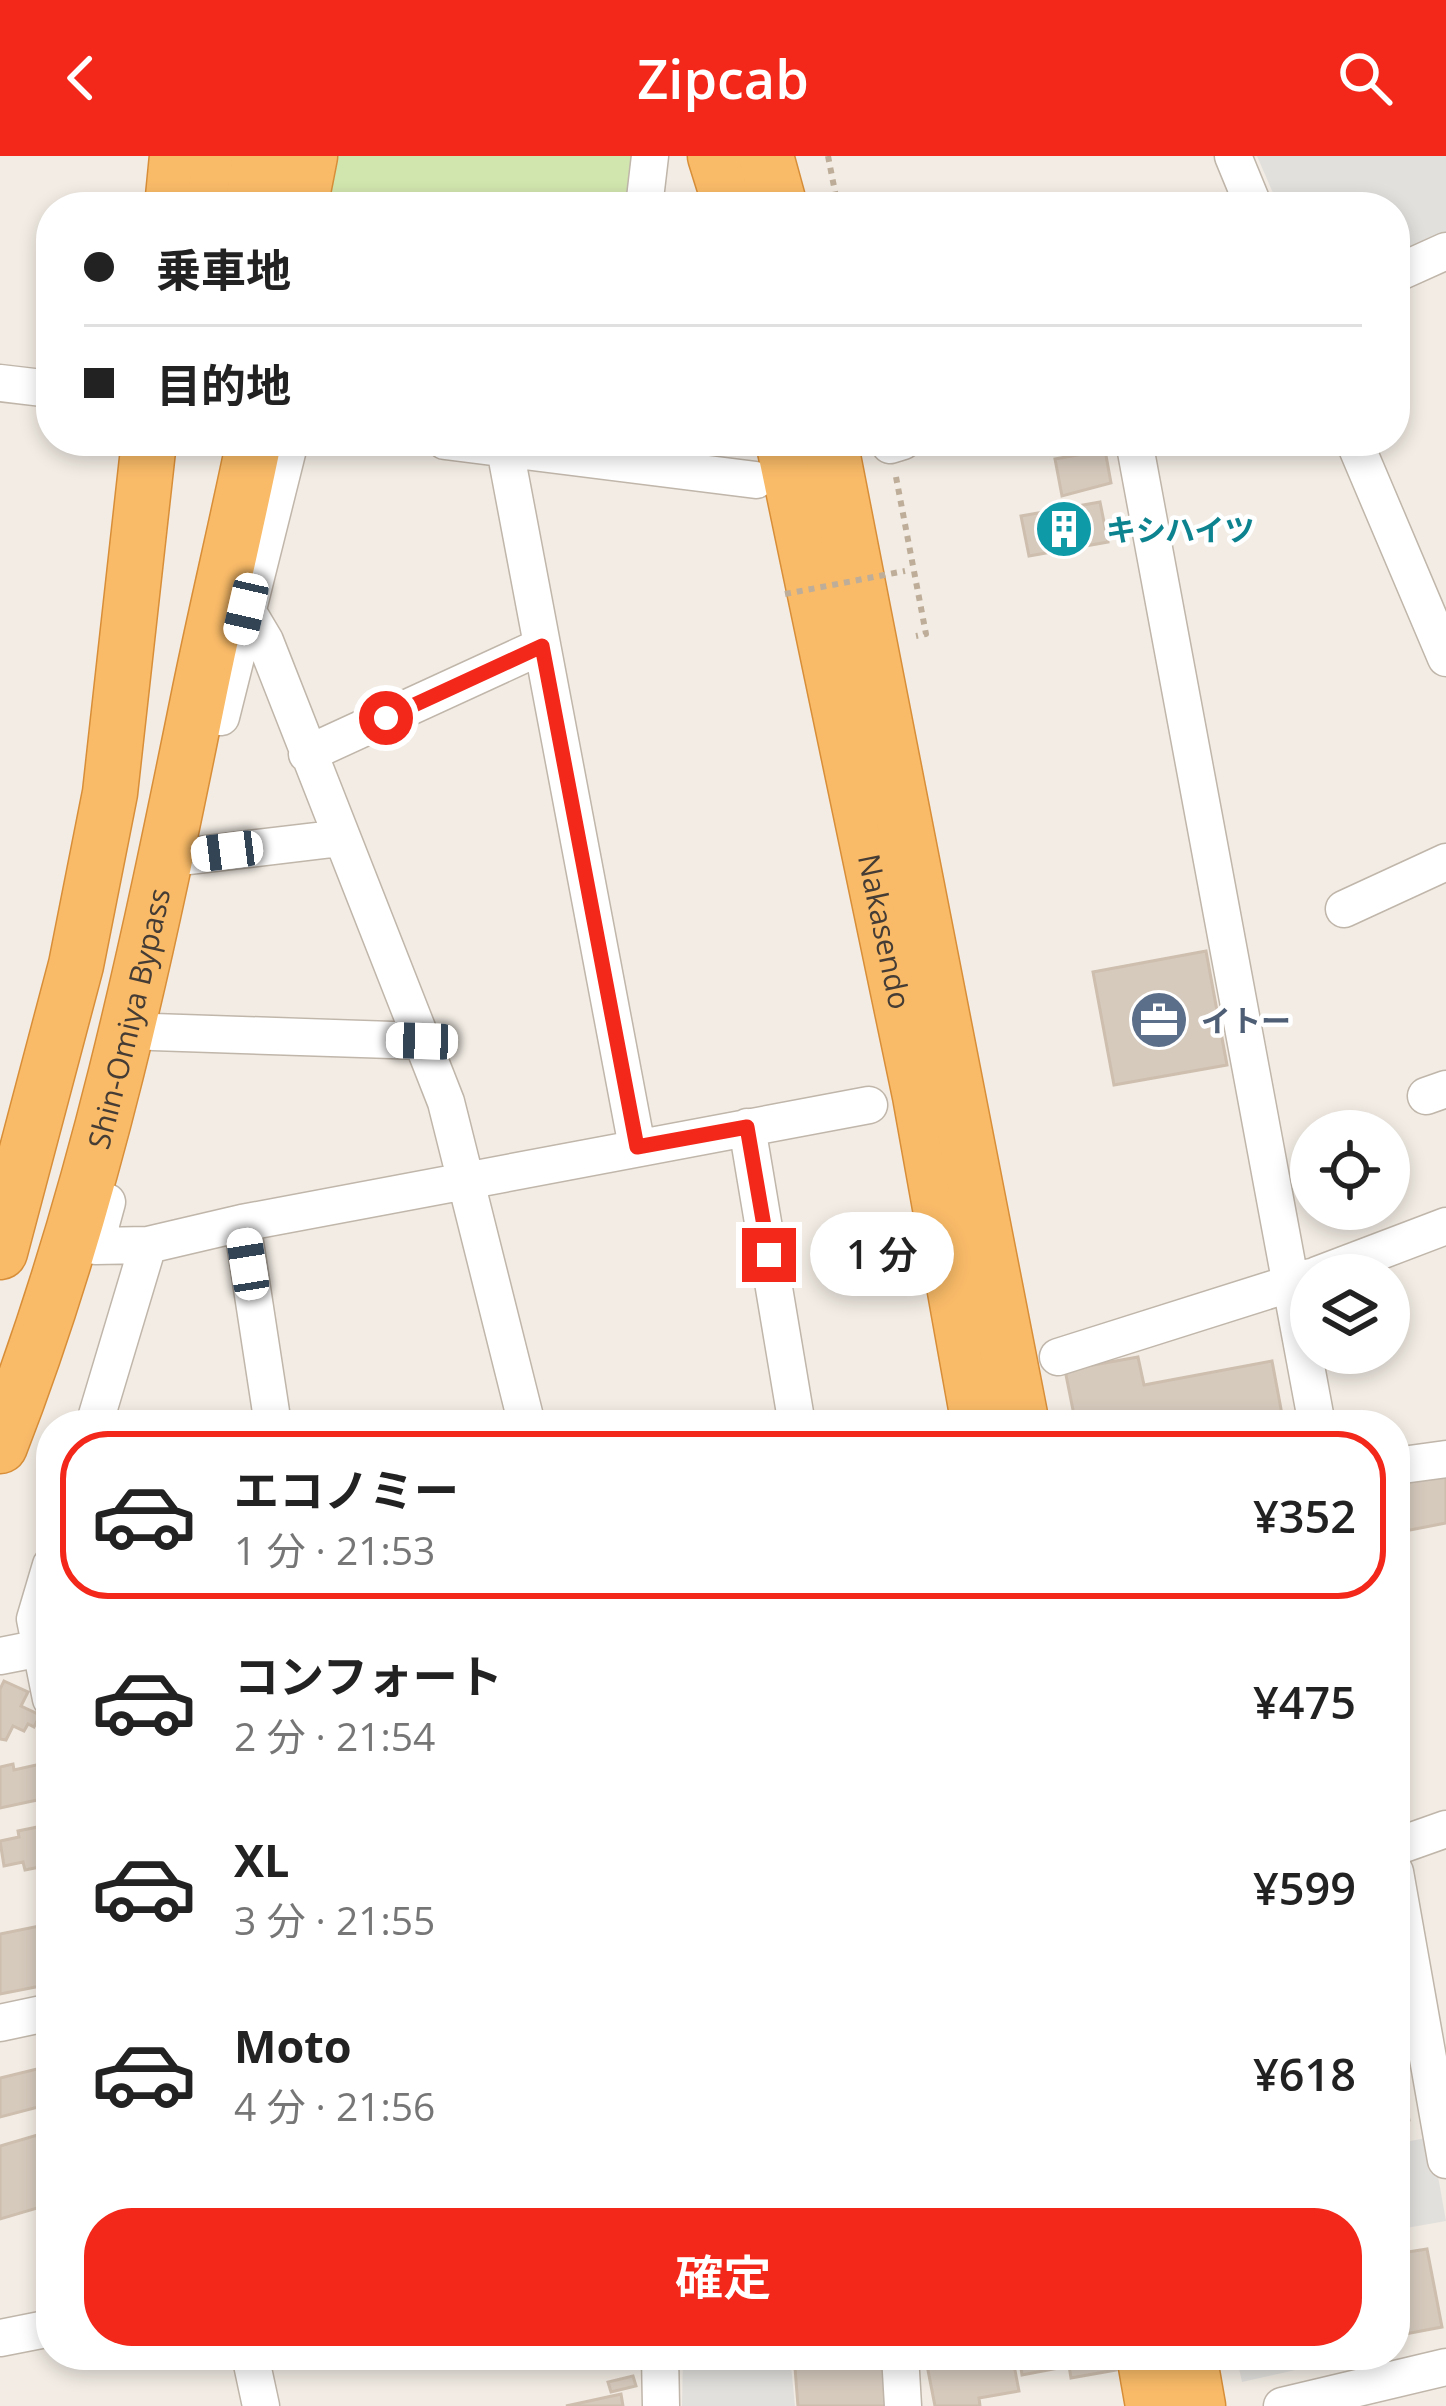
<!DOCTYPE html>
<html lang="ja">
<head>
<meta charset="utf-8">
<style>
  body { margin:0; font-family:"Open Sans","Noto Sans JP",sans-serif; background:#f6f6f6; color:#222; height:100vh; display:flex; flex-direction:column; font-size:45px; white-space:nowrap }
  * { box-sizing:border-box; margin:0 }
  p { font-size:39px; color:#767676 }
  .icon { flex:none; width:66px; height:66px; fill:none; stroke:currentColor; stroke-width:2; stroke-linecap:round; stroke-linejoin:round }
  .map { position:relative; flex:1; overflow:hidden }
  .drawer { position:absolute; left:36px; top:1254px; width:1374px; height:960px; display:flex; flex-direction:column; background:#fff; border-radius:48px; box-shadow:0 6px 18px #0003 }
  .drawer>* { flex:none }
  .hud { position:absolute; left:36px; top:36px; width:1374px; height:264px; border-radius:48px; box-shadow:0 6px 18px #0003; display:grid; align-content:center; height:264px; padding:0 48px; background:#fff }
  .fabs { position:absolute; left:1290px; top:954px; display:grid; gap:24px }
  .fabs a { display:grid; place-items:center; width:120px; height:120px; border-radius:50%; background:#fff; box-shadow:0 6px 18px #0003; font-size:60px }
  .end { position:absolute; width:54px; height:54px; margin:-27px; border:15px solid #f3271a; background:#fff; box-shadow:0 0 0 6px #fff }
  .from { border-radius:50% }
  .bubble { position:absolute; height:84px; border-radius:42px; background:#fff; box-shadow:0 6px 18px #0003; font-size:39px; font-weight:600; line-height:84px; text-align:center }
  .car { position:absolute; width:36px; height:72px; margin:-36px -18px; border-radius:15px; box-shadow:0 0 9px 3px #0007; background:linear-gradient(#fff 24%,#345 0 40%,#fff 0 76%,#345 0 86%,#fff 0) }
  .hud b { display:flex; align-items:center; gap:42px; height:114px; font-size:45px }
  .hud b+b { border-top:3px solid #e0e0e0 }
  .hud i { width:30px; height:30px; background:#222 }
  ul { padding:21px 0 0; list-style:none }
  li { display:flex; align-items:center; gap:36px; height:168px; margin:0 24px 18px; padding:0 24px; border:6px solid transparent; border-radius:48px }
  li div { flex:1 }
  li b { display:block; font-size:45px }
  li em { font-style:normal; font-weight:600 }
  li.selected { border-color:#f3271a }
  li>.icon { width:108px; height:108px; stroke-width:1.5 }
  .cta { display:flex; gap:24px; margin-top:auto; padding:24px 48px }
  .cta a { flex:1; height:138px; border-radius:48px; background:#f3271a; color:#fff; font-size:48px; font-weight:600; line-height:138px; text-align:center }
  header { display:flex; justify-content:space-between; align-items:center; height:156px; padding:0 48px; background:#f3271a; color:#fff; font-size:54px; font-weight:600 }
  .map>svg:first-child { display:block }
  .green { fill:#d1e5ae }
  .parking { fill:#e2e0dd }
  .building { fill:#d6cabd; stroke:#cdbeae; stroke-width:3 }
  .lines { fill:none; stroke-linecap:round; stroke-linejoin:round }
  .minor-casing { stroke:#c0b6aa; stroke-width:39 }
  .highway-casing { stroke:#d88e38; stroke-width:57 }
  .path { stroke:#beae99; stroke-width:6; stroke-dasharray:6 6; stroke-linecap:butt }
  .minor { stroke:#fff; stroke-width:36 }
  .highway { stroke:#f9bb68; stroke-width:54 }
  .path-bridge { stroke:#beae99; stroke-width:6; stroke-dasharray:6 6; stroke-linecap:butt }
  .route { stroke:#f3271a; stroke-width:15 }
  .labels { text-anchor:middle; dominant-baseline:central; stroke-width:9; stroke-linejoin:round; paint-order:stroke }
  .culture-label { font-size:30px; font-weight:bold; fill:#0d838f; stroke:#fff; text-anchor:start }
  .street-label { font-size:30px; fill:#443c35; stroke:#fff }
  .service-label { font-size:30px; font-weight:bold; fill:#4e5e75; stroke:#fff; text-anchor:start }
</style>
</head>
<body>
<header><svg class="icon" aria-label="back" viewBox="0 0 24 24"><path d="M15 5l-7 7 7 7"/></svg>Zipcab<svg class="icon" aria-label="search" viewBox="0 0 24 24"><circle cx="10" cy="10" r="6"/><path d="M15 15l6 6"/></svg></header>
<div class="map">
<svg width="1446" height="2250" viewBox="0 0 1446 2250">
  <rect width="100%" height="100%" fill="#f2ece4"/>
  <!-- green -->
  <path class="green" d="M334 0H638L631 51H323Z"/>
  <!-- parking -->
  <path class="parking" d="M1257 0H1446V82L1395 103V51H1279Z
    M1431 1981 1446 2065 1395 2074V1988Z
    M683 2199H790L795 2250H682Z
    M1236 2199H1362L1242 2226Z"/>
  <!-- building -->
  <path class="building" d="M1105 294 1111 327 1062 340 1055 303Z
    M1100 346 1108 386 1029 400 1021 360Z
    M1206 795 1227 909 1114 929 1093 816Z
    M1138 1201 1144 1229 1272 1205 1284 1269H1076L1065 1214Z
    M1446 1316V1367L1395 1377V1326Z
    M4 1525 28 1536 21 1550 40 1559 34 1571 28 1568 24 1575 13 1570 6 1584 0 1583V1533Z
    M45 1607 51 1641 0 1652V1611L13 1608 14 1614Z
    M42 1670 43 1675 51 1674V1697L43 1699 45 1710 25 1714 23 1706 4 1710 0 1685 19 1681 18 1675Z
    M49 1768 51 1828 0 1838V1778Z
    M1395 1891 1409 1964 1395 1967Z
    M41 1912 50 1948 0 1961V1922Z
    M51 1975V2048L0 2063V1990Z
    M1427 2093 1442 2171 1395 2180V2098Z
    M794 2199H883L888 2250H798Z
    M925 2199H1012L1019 2235 979 2242 980 2250H935Z
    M1019 2199H1113L1116 2214 1071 2222 1069 2210 1022 2219Z
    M633 2220 636 2230 611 2236 608 2226Z
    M621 2238 623 2250H566Z"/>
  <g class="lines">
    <defs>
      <path id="minor" d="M1233 0 1254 51
        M644 51 650 0
        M1395 118 1446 95
        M0 227 51 233
        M445 285 756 324
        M1134 285 1317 1269
        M1354 285 1446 502
        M890 289 903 285
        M505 293 637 991
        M246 453 265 485 446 946 527 1269
        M221 561 290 285
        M307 598 542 490
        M190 700 341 682
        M1344 753 1446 706
        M153 876 422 885
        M1426 940 1446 933
        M747 971 797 1269
        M107 1046 95 1090 148 1089
        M242 1067 273 1269
        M1317 1119 1446 1070
        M1058 1201 1311 1121
        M94 1269 148 1089 242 1067 869 949
        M1395 1310 1446 1303
        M51 1409 35 1463 51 1543
        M0 1500 41 1492
        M1395 1691 1446 1673
        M1395 1716 1446 2004
        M0 1867 51 1856
        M0 2182 51 2172
        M250 2199 261 2250
        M660 2199 661 2250
        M900 2199 903 2250
        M1282 2250 1446 2211"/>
      <g id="highway">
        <path d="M715 0 731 51"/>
        <path d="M766 0 780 51"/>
        <path d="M172 51 177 0"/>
        <path d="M213 51 222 0"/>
        <path d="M252 51 260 0"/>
        <path d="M300 51 310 0"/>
        <path id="s1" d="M783 285 920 940 979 1269"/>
        <path d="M830 285 1022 1269"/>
        <path d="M0 1096 76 809 110 637 149 285"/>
        <path id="s2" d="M0 1290C95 1046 148 791 200 534 217 451 237 368 254 285"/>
        <path d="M1144 2199 1153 2250"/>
        <path d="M1189 2199 1198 2250"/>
      </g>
    </defs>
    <!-- minor casing -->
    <use href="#minor" class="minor-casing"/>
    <!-- highway casing -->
    <use href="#highway" class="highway-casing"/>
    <!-- path -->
    <path class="path" d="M828 0 838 51
      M896 321 926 478 916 480"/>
    <!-- minor -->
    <use href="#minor" class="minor"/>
    <!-- highway -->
    <use href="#highway" class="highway"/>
    <!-- path-bridge -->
    <path class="path-bridge" d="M785 438 905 415"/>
  </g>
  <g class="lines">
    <!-- route -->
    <path class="route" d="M386 562 542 490 637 991 747 971 769 1099"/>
  </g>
  <!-- icons -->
  <defs>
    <symbol id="building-disc" viewBox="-11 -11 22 22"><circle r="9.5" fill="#0f9aa8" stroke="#fff"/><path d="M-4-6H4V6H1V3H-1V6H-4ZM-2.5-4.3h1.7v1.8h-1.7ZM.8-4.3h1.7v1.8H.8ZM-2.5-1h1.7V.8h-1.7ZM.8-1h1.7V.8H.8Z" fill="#fff"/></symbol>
    <symbol id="office-disc" viewBox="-11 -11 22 22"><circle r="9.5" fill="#5c6f8a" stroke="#fff"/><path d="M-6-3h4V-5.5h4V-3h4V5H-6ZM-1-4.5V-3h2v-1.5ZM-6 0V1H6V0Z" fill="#fff"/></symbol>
  </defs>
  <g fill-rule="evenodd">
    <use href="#building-disc" x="1031" y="340" width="66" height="66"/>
    <use href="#office-disc" x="1126" y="831" width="66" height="66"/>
  </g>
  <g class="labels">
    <!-- culture labels -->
    <g class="culture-label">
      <text x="1106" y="373">キシハイツ</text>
    </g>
    <!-- street labels -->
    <g class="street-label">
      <text stroke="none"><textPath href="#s1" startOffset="501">Nakasendo</textPath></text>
      <text stroke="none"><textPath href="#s2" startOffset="447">Shin-Omiya Bypass</textPath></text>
    </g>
    <!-- service labels -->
    <g class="service-label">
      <text x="1201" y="864">イトー</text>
    </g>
  </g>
</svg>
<div class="fabs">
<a><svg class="icon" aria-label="locate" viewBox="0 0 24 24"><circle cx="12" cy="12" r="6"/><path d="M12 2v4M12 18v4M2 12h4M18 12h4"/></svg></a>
<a><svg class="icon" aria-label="layers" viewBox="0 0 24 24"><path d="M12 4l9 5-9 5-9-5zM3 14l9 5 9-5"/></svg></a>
</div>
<i class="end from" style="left:386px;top:562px"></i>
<i class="end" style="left:769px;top:1099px"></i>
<div class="bubble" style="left:810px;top:1056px;width:144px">1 分</div>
<i class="car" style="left:246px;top:453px;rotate:193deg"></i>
<i class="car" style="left:227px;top:695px;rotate:263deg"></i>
<i class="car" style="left:422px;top:885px;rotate:272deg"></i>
<i class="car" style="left:248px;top:1108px;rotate:351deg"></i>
<div class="hud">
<b><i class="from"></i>乗車地</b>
<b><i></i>目的地</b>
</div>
<section class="drawer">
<ul>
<li class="selected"><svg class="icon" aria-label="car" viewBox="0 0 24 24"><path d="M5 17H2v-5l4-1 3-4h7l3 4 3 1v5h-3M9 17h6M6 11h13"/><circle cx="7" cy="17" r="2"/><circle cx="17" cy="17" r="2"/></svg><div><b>エコノミー</b><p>1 分 · 21:53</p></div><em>¥352</em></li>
<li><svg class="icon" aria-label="car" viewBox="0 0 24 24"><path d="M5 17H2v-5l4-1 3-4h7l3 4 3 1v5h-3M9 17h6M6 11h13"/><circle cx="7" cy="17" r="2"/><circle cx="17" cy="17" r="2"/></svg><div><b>コンフォート</b><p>2 分 · 21:54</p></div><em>¥475</em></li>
<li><svg class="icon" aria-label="car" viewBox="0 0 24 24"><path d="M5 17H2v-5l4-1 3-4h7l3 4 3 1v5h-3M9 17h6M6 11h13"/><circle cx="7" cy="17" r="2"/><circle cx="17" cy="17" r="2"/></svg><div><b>XL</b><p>3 分 · 21:55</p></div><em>¥599</em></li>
<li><svg class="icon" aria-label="car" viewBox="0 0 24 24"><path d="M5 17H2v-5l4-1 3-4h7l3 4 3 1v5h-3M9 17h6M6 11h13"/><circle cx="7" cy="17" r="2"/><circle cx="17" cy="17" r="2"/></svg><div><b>Moto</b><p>4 分 · 21:56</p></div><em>¥618</em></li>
</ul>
<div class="cta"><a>確定</a></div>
</section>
</div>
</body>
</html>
